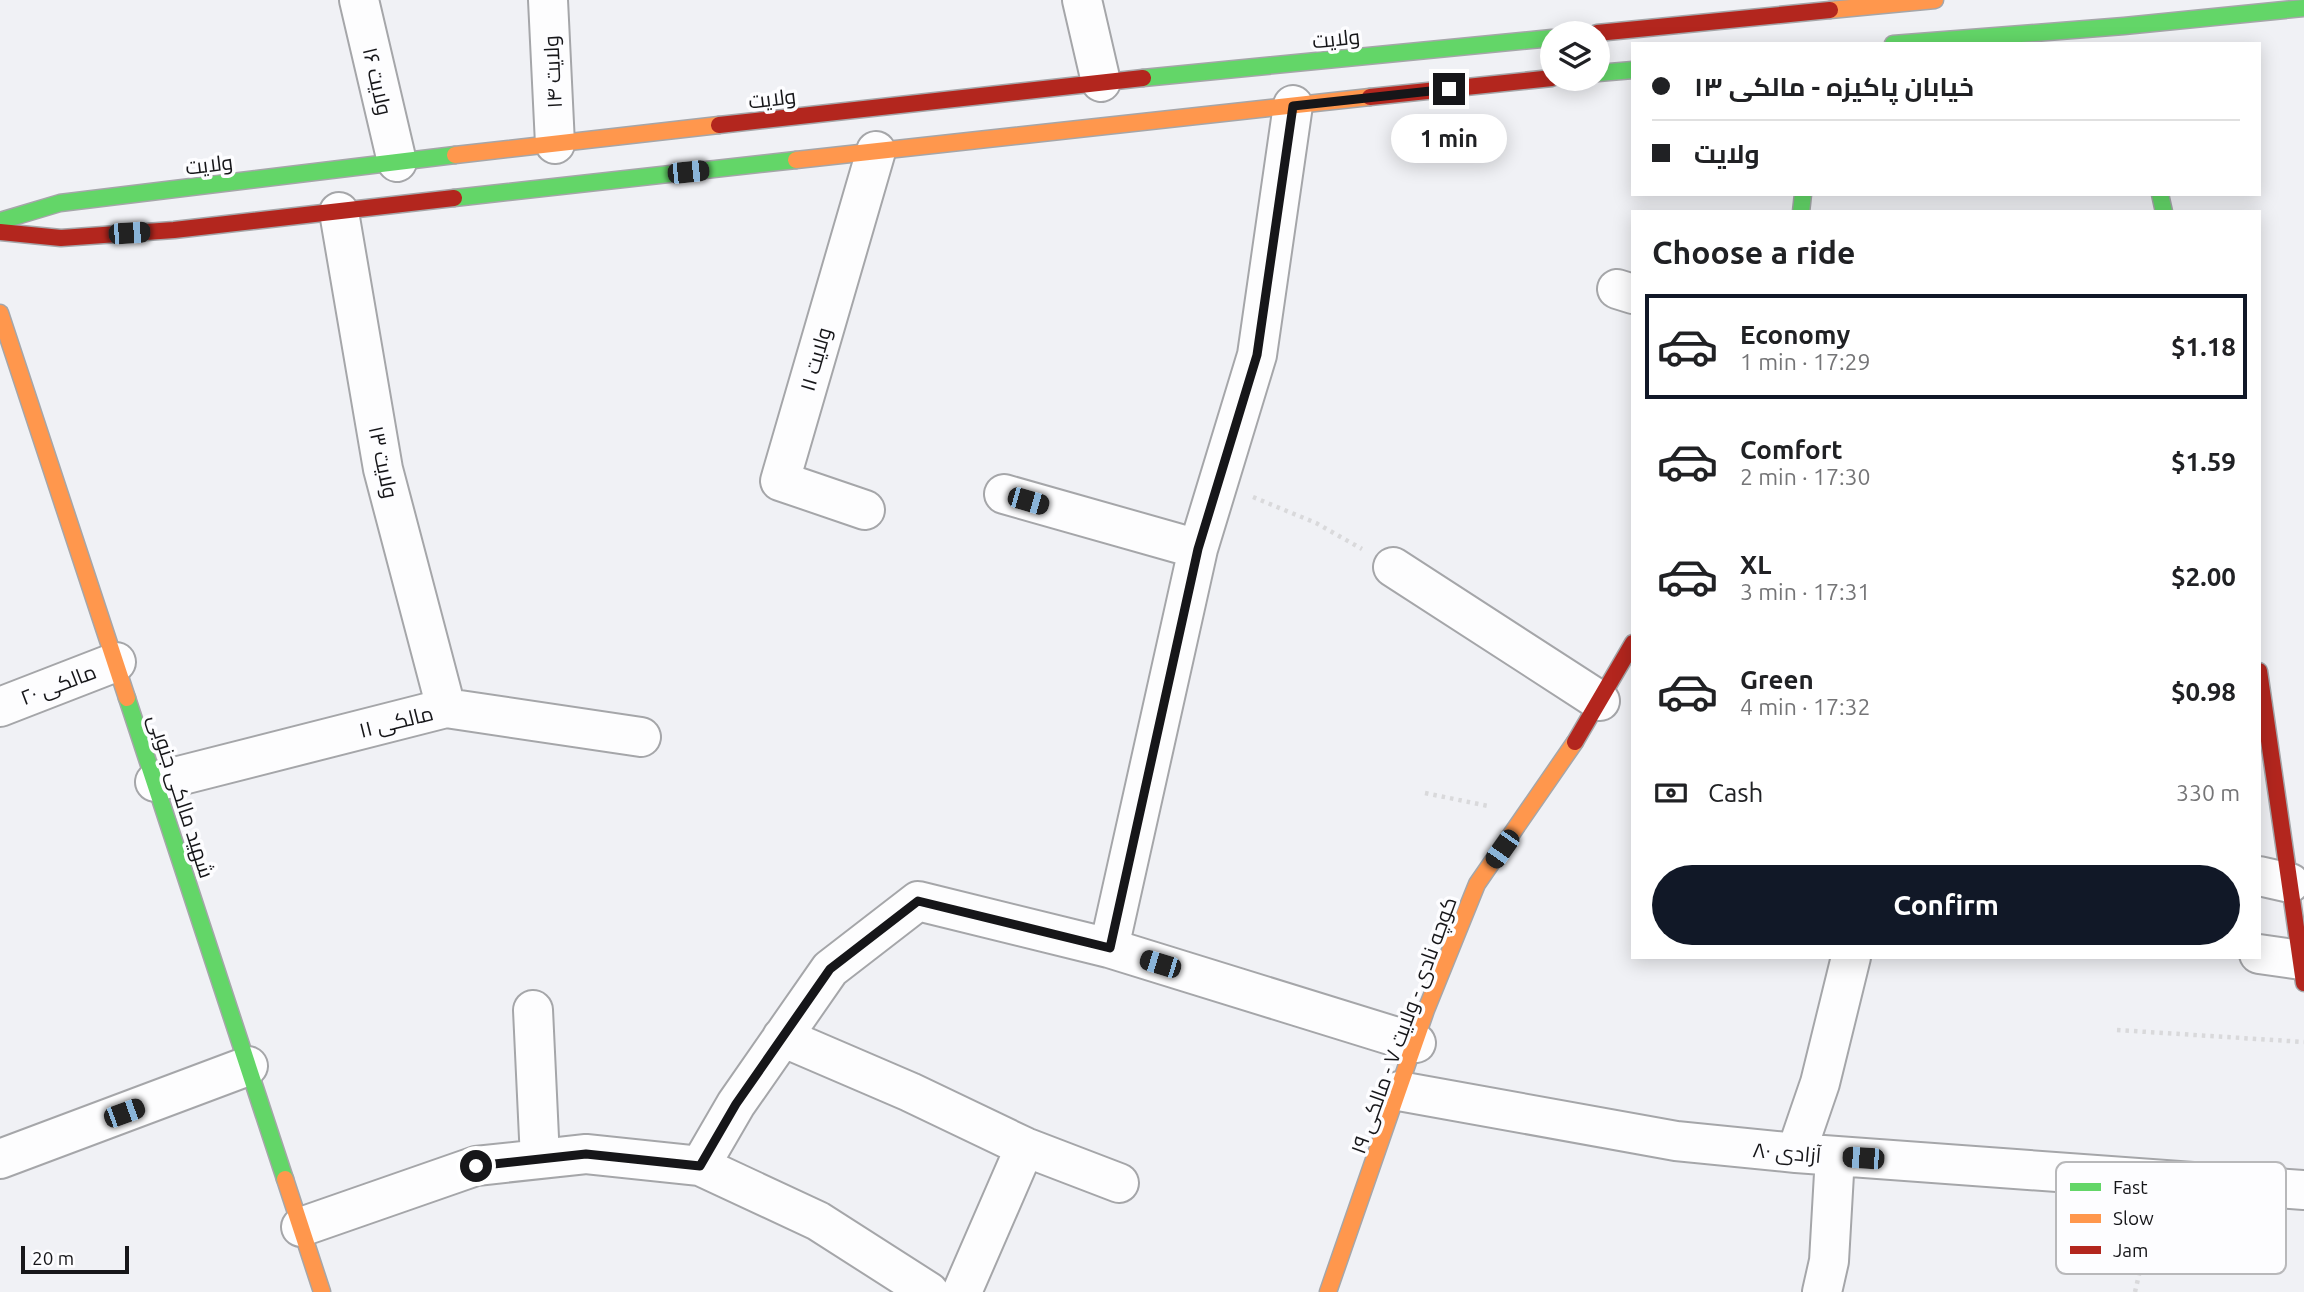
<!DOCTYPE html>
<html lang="en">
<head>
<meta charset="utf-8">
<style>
  body { margin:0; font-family:Ubuntu,Cairo,sans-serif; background:#f6f6f6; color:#202124; height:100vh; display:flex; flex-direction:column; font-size:26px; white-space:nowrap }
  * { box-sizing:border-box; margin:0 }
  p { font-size:23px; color:#757577 }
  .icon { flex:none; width:38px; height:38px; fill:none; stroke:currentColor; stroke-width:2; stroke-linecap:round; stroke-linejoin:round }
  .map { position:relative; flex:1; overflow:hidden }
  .side { position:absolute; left:1631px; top:210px; width:630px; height:749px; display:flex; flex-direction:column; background:#fff; border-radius:0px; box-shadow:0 4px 18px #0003 }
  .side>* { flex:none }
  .hud { position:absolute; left:1631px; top:42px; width:630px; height:154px; border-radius:0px; box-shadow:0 4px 18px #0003; display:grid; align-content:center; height:154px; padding:0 21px; background:#fff }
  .buttons { position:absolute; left:1540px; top:21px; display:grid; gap:14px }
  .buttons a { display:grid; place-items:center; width:70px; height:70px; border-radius:50%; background:#fff; box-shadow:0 4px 18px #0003; font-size:35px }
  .scale { position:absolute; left:21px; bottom:18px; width:108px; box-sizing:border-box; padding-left:7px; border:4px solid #161619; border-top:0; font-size:19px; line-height:24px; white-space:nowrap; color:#161619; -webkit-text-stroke:5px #fdfdff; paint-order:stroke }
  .end { position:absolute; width:32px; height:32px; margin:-16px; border:9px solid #161619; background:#fff; box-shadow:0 0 0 4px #fff }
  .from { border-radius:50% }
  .bubble { position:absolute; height:49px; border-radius:24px; background:#fff; box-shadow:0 4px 18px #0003; font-size:23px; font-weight:700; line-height:49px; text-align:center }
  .car { position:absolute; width:21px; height:42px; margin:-21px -10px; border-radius:9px; box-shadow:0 0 5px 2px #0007; background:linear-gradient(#222 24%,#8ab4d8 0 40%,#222 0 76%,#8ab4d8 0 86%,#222 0) }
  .hud b { display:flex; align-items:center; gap:24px; height:66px; font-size:26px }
  .hud b+b { border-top:2px solid #e0e0e0 }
  .hud i { width:18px; height:18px; background:#202124 }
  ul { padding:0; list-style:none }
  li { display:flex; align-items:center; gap:21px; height:105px; margin:0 14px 10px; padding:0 7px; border:4px solid transparent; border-radius:0px }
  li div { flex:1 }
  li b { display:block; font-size:26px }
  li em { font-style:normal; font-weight:700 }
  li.on { border-color:#111827 }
  li>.icon { width:63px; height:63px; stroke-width:1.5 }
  h2 { padding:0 21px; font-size:32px; line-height:84px }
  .pay { display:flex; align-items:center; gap:18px; height:77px; padding:0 21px; font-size:26px }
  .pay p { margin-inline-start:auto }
  .primary-button { display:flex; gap:14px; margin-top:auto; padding:14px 21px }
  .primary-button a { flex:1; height:80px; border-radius:42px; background:#111827; color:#fff; font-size:28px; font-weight:700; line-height:80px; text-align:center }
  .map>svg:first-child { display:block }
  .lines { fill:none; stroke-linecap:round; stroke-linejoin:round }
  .street-casing { stroke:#a5a6a9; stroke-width:42 }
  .fast-casing { stroke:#a5a6a9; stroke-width:19 }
  .slow-casing { stroke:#a5a6a9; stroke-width:19 }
  .jam-casing { stroke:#a5a6a9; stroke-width:19 }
  .path { stroke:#d9d9db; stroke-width:4.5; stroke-dasharray:3.5 5; stroke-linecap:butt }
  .street { stroke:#fdfdfe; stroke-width:38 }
  .fast { stroke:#63d668; stroke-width:16 }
  .slow { stroke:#ff974d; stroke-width:16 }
  .jam { stroke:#b3261e; stroke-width:16 }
  .route { stroke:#161619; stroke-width:9 }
  .labels { text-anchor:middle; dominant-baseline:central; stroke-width:7; stroke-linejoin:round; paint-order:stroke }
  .street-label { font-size:21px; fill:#161619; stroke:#fdfdff }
  .key { fill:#fdfdff; stroke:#b8b8ba; stroke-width:2 }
  .key-label { font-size:19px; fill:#161619 }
</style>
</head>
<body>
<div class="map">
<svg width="2304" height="1292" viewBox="0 0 2304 1292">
  <rect width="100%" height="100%" fill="#f0f1f5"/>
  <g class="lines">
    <defs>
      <path id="street" d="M359 0 397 162
        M548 0 555 144
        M1082 0 1101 82
        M339 212 383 469 446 708
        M1617 289 1633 294
        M1004 494 1198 549
        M865 510 780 481 876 151
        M1393 567 1600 701
        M0 707 116 662
        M155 782 446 708 641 737
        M2259 876 2290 883
        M1109 948 1198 549 1257 355 1293 105
        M2259 954 2301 960
        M533 1010 540 1159
        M782 1037 910 1092 1025 1147 1119 1183
        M1399 1091 1676 1141 1796 1153 2304 1190
        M1796 1153 1820 1083 1851 957
        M0 1159 248 1066
        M700 1166 736 1104 830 969 918 901 1109 948 1416 1043
        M301 1227 476 1166 586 1154 700 1166 818 1221 929 1292
        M962 1292 1025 1147
        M1822 1292 1829 1261 1835 1156"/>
      <path id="fast" d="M1893 44 2124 26 2304 8
        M1598 73 1633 70
        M1143 78 1552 38
        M2160 194 2164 212
        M454 198 796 160
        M1801 212 1803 194
        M0 221 60 203 455 155
        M127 698 285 1179"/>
      <path id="slow" d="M1830 10 1935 0
        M455 155 719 125
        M796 160 1370 97
        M0 313 127 698
        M285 1179 322 1292
        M1328 1292 1426 1010 1477 884 1575 742"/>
      <path id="jam" d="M1597 33 1830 10
        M1370 97 1552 78
        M719 125 1143 78
        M0 232 61 238 174 230 454 198
        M2259 671 2304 983
        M1575 742 1633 643"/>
    </defs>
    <!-- street casing -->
    <use href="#street" class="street-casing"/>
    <!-- fast casing -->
    <use href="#fast" class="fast-casing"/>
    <!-- slow casing -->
    <use href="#slow" class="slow-casing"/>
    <!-- jam casing -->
    <use href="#jam" class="jam-casing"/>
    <!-- path -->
    <path class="path" d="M1253 497 1316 523 1362 549
      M1425 793 1488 806
      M2117 1030 2304 1042
      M2135 1292 2153 1214"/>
    <!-- street -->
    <use href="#street" class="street"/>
    <!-- fast -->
    <use href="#fast" class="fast"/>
    <!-- slow -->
    <use href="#slow" class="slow"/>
    <!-- jam -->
    <use href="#jam" class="jam"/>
  </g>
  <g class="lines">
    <!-- route -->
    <path class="route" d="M476 1166 586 1154 700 1166 736 1104 830 969 918 901 1110 948 1198 549 1257 355 1293 106 1449 89"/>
  </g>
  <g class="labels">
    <!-- street labels -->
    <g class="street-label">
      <text transform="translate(1336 38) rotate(-6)">ولایت</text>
      <text transform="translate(552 72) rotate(-93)">ولایت ۱۴</text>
      <text transform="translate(378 81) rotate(77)">ولایت ۱۶</text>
      <text transform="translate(772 98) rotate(-7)">ولایت</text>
      <text transform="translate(209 164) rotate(-7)">ولایت</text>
      <text transform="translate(815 359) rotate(-74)">ولایت ۱۱</text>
      <text transform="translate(384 462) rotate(78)">ولایت ۱۳</text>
      <text transform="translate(58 684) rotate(-21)">مالکی ۲۰</text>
      <text transform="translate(396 721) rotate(-14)">مالکی ۱۱</text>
      <text transform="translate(182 796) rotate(72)">شهید مالکی جنوبی</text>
      <text transform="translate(1403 1025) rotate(-70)">کوچه نادی - ولایت ۷ - مالکی ۱۹</text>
      <text transform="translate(1787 1152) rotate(5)">آزادی ۸۰</text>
    </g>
  </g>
  <!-- legend -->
  <rect x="2056" y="1162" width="230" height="112" rx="10" class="key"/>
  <rect x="2070" y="1183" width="31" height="8" fill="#63d668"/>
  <rect x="2070" y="1214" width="31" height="9" fill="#ff974d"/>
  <rect x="2070" y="1246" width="31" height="8" fill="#b3261e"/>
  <g class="key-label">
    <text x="2113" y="1194">Fast</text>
    <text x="2113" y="1225">Slow</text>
    <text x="2113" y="1257">Jam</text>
  </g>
</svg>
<div class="buttons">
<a><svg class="icon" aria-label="layers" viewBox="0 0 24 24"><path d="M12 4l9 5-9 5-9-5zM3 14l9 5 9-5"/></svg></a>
</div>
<div class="scale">20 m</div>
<i class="end from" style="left:476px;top:1166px"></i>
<i class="end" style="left:1449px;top:89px"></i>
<div class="bubble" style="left:1391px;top:114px;width:116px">1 min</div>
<i class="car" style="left:688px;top:172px;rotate:84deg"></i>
<i class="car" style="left:129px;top:233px;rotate:86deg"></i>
<i class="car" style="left:1028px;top:501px;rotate:106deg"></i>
<i class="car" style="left:1502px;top:849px;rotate:215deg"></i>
<i class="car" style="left:1160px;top:964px;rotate:287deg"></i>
<i class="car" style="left:124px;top:1113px;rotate:70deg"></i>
<i class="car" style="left:1863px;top:1158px;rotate:274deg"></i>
<div class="hud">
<b><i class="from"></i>خیابان پاکیزه - مالکی ۱۳</b>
<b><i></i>ولایت</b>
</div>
<section class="side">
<h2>Choose a ride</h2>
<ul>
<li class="on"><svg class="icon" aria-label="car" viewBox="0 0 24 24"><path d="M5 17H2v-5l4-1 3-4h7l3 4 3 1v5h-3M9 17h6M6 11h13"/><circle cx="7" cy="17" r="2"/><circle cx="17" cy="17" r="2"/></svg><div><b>Economy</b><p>1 min · 17:29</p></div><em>$1.18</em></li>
<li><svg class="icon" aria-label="car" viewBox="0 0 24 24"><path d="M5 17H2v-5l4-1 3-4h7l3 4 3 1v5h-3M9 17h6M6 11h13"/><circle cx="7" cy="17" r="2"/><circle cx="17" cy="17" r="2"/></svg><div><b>Comfort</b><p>2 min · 17:30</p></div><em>$1.59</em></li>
<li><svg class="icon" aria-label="car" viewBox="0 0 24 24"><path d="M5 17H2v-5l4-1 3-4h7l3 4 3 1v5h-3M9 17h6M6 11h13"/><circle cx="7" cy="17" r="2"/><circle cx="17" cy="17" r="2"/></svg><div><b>XL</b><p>3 min · 17:31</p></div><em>$2.00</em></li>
<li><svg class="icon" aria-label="car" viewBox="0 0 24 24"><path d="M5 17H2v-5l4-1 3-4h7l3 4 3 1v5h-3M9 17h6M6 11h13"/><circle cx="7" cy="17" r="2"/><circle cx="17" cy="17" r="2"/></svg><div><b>Green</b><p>4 min · 17:32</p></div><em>$0.98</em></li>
</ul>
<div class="pay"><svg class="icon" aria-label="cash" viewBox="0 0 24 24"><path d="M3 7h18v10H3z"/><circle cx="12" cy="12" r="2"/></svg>Cash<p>330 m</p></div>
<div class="primary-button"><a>Confirm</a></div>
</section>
</div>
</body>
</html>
